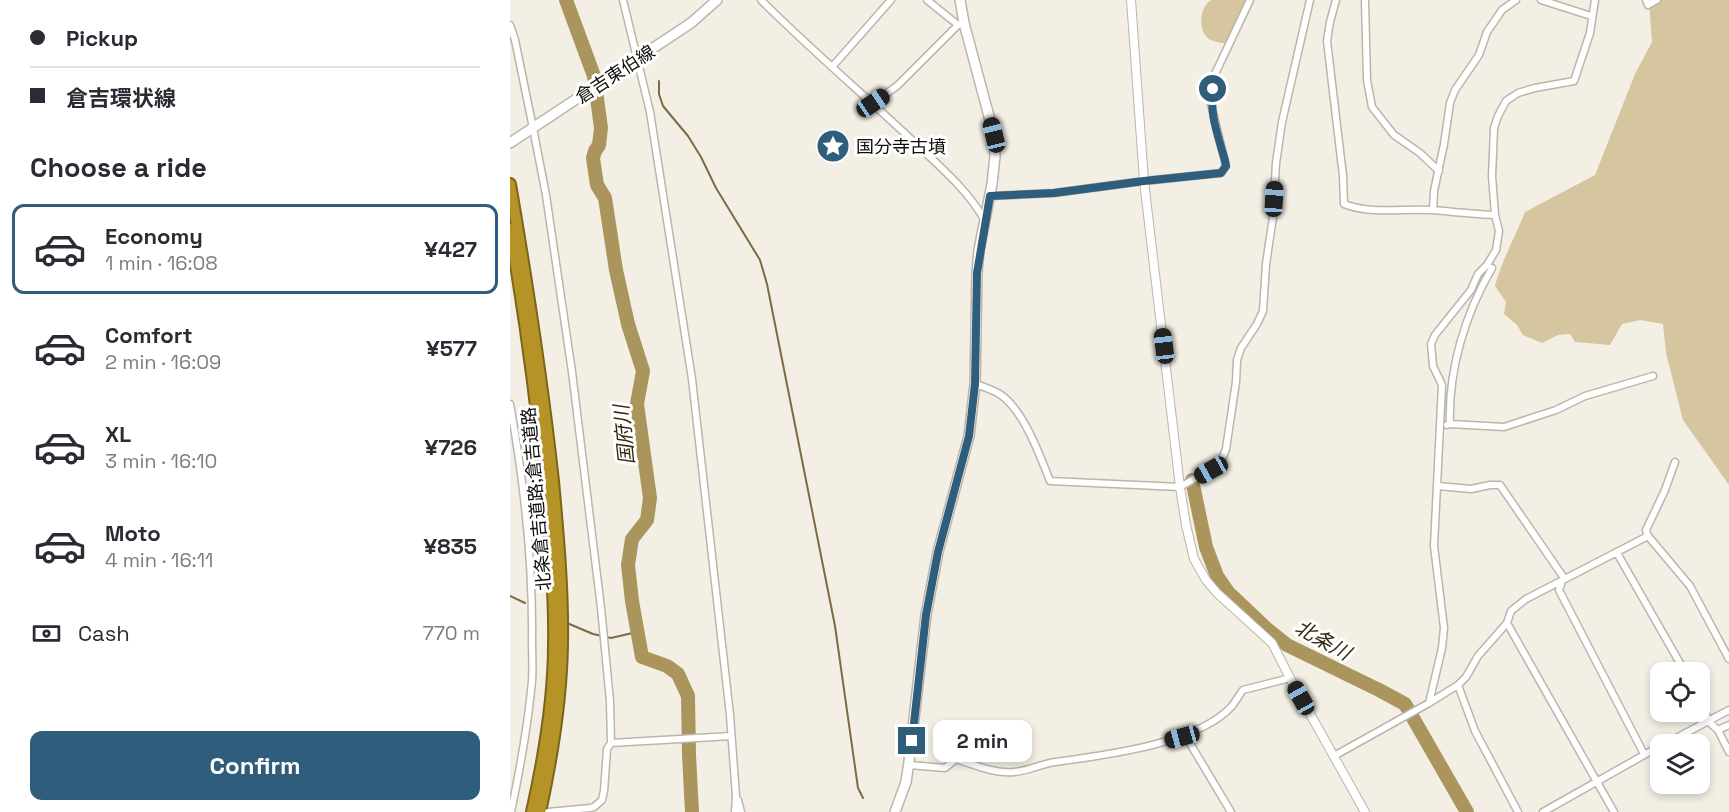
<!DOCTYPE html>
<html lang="en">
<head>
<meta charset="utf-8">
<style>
  body { margin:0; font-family:"Space Grotesk","Noto Sans JP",sans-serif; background:#f7f7f7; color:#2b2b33; height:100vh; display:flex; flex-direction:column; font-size:22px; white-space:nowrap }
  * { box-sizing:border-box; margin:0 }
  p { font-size:20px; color:#7c7c81 }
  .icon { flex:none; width:33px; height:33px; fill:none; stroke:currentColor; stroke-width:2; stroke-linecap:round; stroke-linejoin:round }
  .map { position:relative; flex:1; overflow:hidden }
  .drawer { display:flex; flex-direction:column; background:#fff; width:510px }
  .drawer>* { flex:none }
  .banner { display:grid; align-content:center; height:132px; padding:0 30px; background:#fff }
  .buttons { position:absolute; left:1140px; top:662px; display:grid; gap:12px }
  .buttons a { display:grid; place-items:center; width:60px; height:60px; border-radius:12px; background:#fff; box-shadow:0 3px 9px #0003; font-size:30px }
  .end { position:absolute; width:27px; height:27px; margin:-14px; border:8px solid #2f5e7c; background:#fff; box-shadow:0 0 0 3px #fff }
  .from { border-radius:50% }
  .bubble { position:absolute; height:42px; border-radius:12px; background:#fff; box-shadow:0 3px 9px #0003; font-size:20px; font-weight:700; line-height:42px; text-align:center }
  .car { position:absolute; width:18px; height:36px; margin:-18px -9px; border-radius:8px; box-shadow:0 0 4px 2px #0007; background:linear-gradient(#222 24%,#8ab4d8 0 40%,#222 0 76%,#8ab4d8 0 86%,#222 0) }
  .banner b { display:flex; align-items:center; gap:21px; height:57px; font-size:22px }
  .banner b+b { border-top:2px solid #e1e1e2 }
  .banner i { width:15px; height:15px; background:#2b2b33 }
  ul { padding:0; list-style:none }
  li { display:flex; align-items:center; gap:18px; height:90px; margin:0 12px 9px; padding:0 18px; border:3px solid transparent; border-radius:12px }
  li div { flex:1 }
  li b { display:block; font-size:22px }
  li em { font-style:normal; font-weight:700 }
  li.current { border-color:#2f5e7c }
  li>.icon { width:54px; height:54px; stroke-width:1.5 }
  h2 { padding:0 30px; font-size:27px; line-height:72px }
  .pay { display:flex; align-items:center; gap:15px; height:66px; padding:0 30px; font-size:22px }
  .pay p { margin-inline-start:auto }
  .cta { display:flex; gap:12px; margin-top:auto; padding:12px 30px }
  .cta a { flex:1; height:69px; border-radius:12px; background:#2f5e7c; color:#fff; font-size:24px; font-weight:700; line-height:69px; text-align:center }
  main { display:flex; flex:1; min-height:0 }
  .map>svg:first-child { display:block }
  .green { fill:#d5c69f }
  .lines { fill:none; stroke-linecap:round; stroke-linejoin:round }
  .stream { stroke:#7c6c44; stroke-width:2 }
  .river { stroke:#aa955d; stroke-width:14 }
  .minor-casing { stroke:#bab6ac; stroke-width:9 }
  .tertiary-casing { stroke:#bab6ac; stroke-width:10 }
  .secondary-casing { stroke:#bab6ac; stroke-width:12 }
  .motorway-casing { stroke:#7c641c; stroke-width:14 }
  .minor { stroke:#fff; stroke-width:6 }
  .tertiary { stroke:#fff; stroke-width:8 }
  .secondary { stroke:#fff; stroke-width:9 }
  .motorway { stroke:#b69326; stroke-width:10 }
  .route { stroke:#2f5e7c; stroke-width:8 }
  .labels { text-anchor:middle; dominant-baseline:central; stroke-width:6; stroke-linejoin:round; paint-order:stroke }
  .street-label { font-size:18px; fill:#0f0e0a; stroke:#fff }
  .poi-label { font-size:18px; fill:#0f0e0a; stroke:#fff; text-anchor:start }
  .water-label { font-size:20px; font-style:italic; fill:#342a10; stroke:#fff }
</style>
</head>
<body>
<main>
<section class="drawer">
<div class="banner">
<b><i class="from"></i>Pickup</b>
<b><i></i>倉吉環状線</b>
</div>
<h2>Choose a ride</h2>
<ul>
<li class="current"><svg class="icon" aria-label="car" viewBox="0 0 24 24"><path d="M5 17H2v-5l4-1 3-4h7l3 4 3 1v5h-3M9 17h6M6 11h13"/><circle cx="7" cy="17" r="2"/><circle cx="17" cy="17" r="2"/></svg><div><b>Economy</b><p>1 min · 16:08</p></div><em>¥427</em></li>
<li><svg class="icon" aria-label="car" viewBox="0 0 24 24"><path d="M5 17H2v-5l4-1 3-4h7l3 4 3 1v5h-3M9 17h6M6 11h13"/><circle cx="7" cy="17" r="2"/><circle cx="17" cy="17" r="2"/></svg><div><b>Comfort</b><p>2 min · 16:09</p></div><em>¥577</em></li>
<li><svg class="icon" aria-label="car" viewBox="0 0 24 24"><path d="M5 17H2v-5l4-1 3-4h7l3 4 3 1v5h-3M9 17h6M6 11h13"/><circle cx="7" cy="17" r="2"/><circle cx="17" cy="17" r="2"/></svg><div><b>XL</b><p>3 min · 16:10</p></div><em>¥726</em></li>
<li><svg class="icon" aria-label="car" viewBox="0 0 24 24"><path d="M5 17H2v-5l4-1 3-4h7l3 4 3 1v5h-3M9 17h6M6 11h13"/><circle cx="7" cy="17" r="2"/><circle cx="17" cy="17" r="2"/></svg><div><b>Moto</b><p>4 min · 16:11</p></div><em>¥835</em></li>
</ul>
<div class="pay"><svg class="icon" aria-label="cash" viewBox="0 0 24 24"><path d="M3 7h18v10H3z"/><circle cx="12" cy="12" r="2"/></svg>Cash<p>770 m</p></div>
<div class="cta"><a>Confirm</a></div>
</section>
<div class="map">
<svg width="1219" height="812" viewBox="0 0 1219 812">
  <rect width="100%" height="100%" fill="#f3efe4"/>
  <!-- green -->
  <path class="green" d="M701 0H740L718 44C713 43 704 42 699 39 687 30 690 7 701 0Z
    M1138 0H1219V485L1173 420 1156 353 1153 324 1130 320 1112 324 1100 345 1065 342 1060 334 1048 335 1032 343 1013 335 1007 325 994 314 996 302 985 286C992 260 1005 237 1015 212L1085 175 1125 74 1142 42 1139 3Z"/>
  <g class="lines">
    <!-- stream -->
    <path class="stream" d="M149 81V94L153 106 178 136 191 157 206 188 250 260 257 284 325 626 348 788 353 798
      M0 596 15 603
      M57 623 83 634 101 638 127 632"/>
    <!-- river -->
    <path class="river" d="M56 0 84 76 91 128 89 145 85 151 83 158 87 185 95 198 106 270 118 324 133 371 127 404 140 498 137 520 122 539 118 565 122 601 132 657 157 666 168 674 178 696 179 755 182 812
      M682 480 696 547 707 576 718 592 757 629 777 645 869 690 895 704 957 812"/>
    <defs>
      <path id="minor" d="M113 0 140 112 182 379 220 715 226 796 225 812
        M251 0C300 49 353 94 403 141 429 166 456 188 474 219
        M417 0 448 25
        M826 0 820 22 817 41 833 176 834 204C862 215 894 208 923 210 944 212 964 214 985 215
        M855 0 857 80 862 107 884 135 910 153 929 171
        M1031 0 1081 16
        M1136 0 1138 5 1147 0
        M0 25 5 40 23 128 36 195 62 372 91 608 100 701 101 743 97 749 94 791 92 800 84 807 80 808 38 812
        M322 67 381 0
        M363 103 387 86 448 25 454 23
        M480 196 544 193 634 181 711 173 716 166 701 104 705 74 740 0
        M923 210 924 191 934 144 940 103 945 90 969 55 977 32 992 10 1006 0
        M465 384C474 387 484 390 491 395 514 411 530 456 540 481L670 487 710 464 716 449 726 382 727 360 731 348 747 324 753 311 756 264 763 217 766 163 772 122 800 0
        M0 404C14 482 23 561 22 640 22 654 23 668 22 681 18 725 10 769 1 812
        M940 424 994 427 1046 410 1075 396 1143 376
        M937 425 940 424C938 371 955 314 982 268
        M1165 462 1155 490 1136 530 1138 536 1180 586 1219 659
        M928 486 961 489 980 485H990L1054 578
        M1107 553 1175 672
        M1053 579 1049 590 1134 754
        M997 623 1104 812
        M948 685 965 731 1008 812
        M1190 700 1199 722 1208 730 1219 752
        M919 703 932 648 934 628 924 546 932 385 923 366 921 344 925 335 961 290 968 274 977 265 986 250 989 231 985 215 982 176 984 128 988 116 996 101 1008 93 1025 88 1064 81 1080 33 1085 0
        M1208 730 1219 725
        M675 735 721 812
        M101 743 221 736
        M1155 744 1219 710
        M824 756 919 703 948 685 956 677 968 656 997 623 1001 611 1016 599 1138 536
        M399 765 435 768 446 759C465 765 485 774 504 772 518 771 531 764 545 762 595 755 688 744 722 706 726 701 729 695 733 690L780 678
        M228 800 231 812
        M1033 812 1150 746"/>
      <path id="tertiary" d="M621 0 634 181 670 487 676 525 684 559 696 580 707 593 762 643 780 678 855 812"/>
      <path id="secondary" d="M0 143 181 23 207 0
        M385 812 396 782 399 762 416 615 428 552 459 436 465 384 467 273 469 250 482 184 485 156 484 135 454 23 450 0"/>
      <path id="motorway" d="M0 184C17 283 32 381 43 481 48 536 53 590 52 645 51 701 42 757 30 812
        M0 229C15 316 27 403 35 491 40 542 45 594 44 645 44 701 34 758 22 812"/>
    </defs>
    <!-- minor casing -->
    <use href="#minor" class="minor-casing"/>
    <!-- tertiary casing -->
    <use href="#tertiary" class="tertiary-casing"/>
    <!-- secondary casing -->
    <use href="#secondary" class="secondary-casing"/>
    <!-- motorway casing -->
    <use href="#motorway" class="motorway-casing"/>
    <!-- minor -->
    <use href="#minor" class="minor"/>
    <!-- tertiary -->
    <use href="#tertiary" class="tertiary"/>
    <!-- secondary -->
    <use href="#secondary" class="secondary"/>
    <!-- motorway -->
    <use href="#motorway" class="motorway"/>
  </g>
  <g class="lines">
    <!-- route -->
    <path class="route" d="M402 741 416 615 428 552 459 436 465 384 467 273 480 196 544 193 634 181 711 173 716 166C715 159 713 154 711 147 705 126 700 110 703 89"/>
  </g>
  <!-- icons -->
  <defs>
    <symbol id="sight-disc" viewBox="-11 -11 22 22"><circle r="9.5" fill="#2f5e7c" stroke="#fff"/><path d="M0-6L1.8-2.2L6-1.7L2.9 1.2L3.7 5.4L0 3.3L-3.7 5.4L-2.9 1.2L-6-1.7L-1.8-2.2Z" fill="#fff"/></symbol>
  </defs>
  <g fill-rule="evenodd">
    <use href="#sight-disc" x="304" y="127" width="38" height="38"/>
  </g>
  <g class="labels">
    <!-- street labels -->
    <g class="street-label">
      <text transform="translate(105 74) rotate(-33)">倉吉東伯線</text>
      <text transform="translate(26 499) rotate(-95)">北条倉吉道路;倉吉道路</text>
    </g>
    <!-- poi labels -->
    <g class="poi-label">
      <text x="346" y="146">国分寺古墳</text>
    </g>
    <!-- water labels -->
    <g class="water-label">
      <text transform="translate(114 435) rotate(-96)">国府川</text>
      <text transform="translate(813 640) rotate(29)">北条川</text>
    </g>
  </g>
</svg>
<div class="buttons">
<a><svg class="icon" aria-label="locate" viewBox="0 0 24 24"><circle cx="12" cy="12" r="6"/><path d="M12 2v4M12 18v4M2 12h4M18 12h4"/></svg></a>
<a><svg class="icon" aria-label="layers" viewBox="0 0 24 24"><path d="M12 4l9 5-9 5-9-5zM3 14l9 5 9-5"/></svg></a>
</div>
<i class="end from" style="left:703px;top:89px"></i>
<i class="end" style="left:402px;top:741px"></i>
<div class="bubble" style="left:423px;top:720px;width:99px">2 min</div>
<i class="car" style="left:363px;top:103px;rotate:56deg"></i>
<i class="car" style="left:484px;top:135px;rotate:346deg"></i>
<i class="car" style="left:764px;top:199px;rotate:3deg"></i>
<i class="car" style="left:654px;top:346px;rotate:353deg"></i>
<i class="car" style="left:701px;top:470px;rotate:241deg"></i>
<i class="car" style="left:791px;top:698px;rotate:331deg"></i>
<i class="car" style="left:672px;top:737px;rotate:255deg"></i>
</div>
</main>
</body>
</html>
